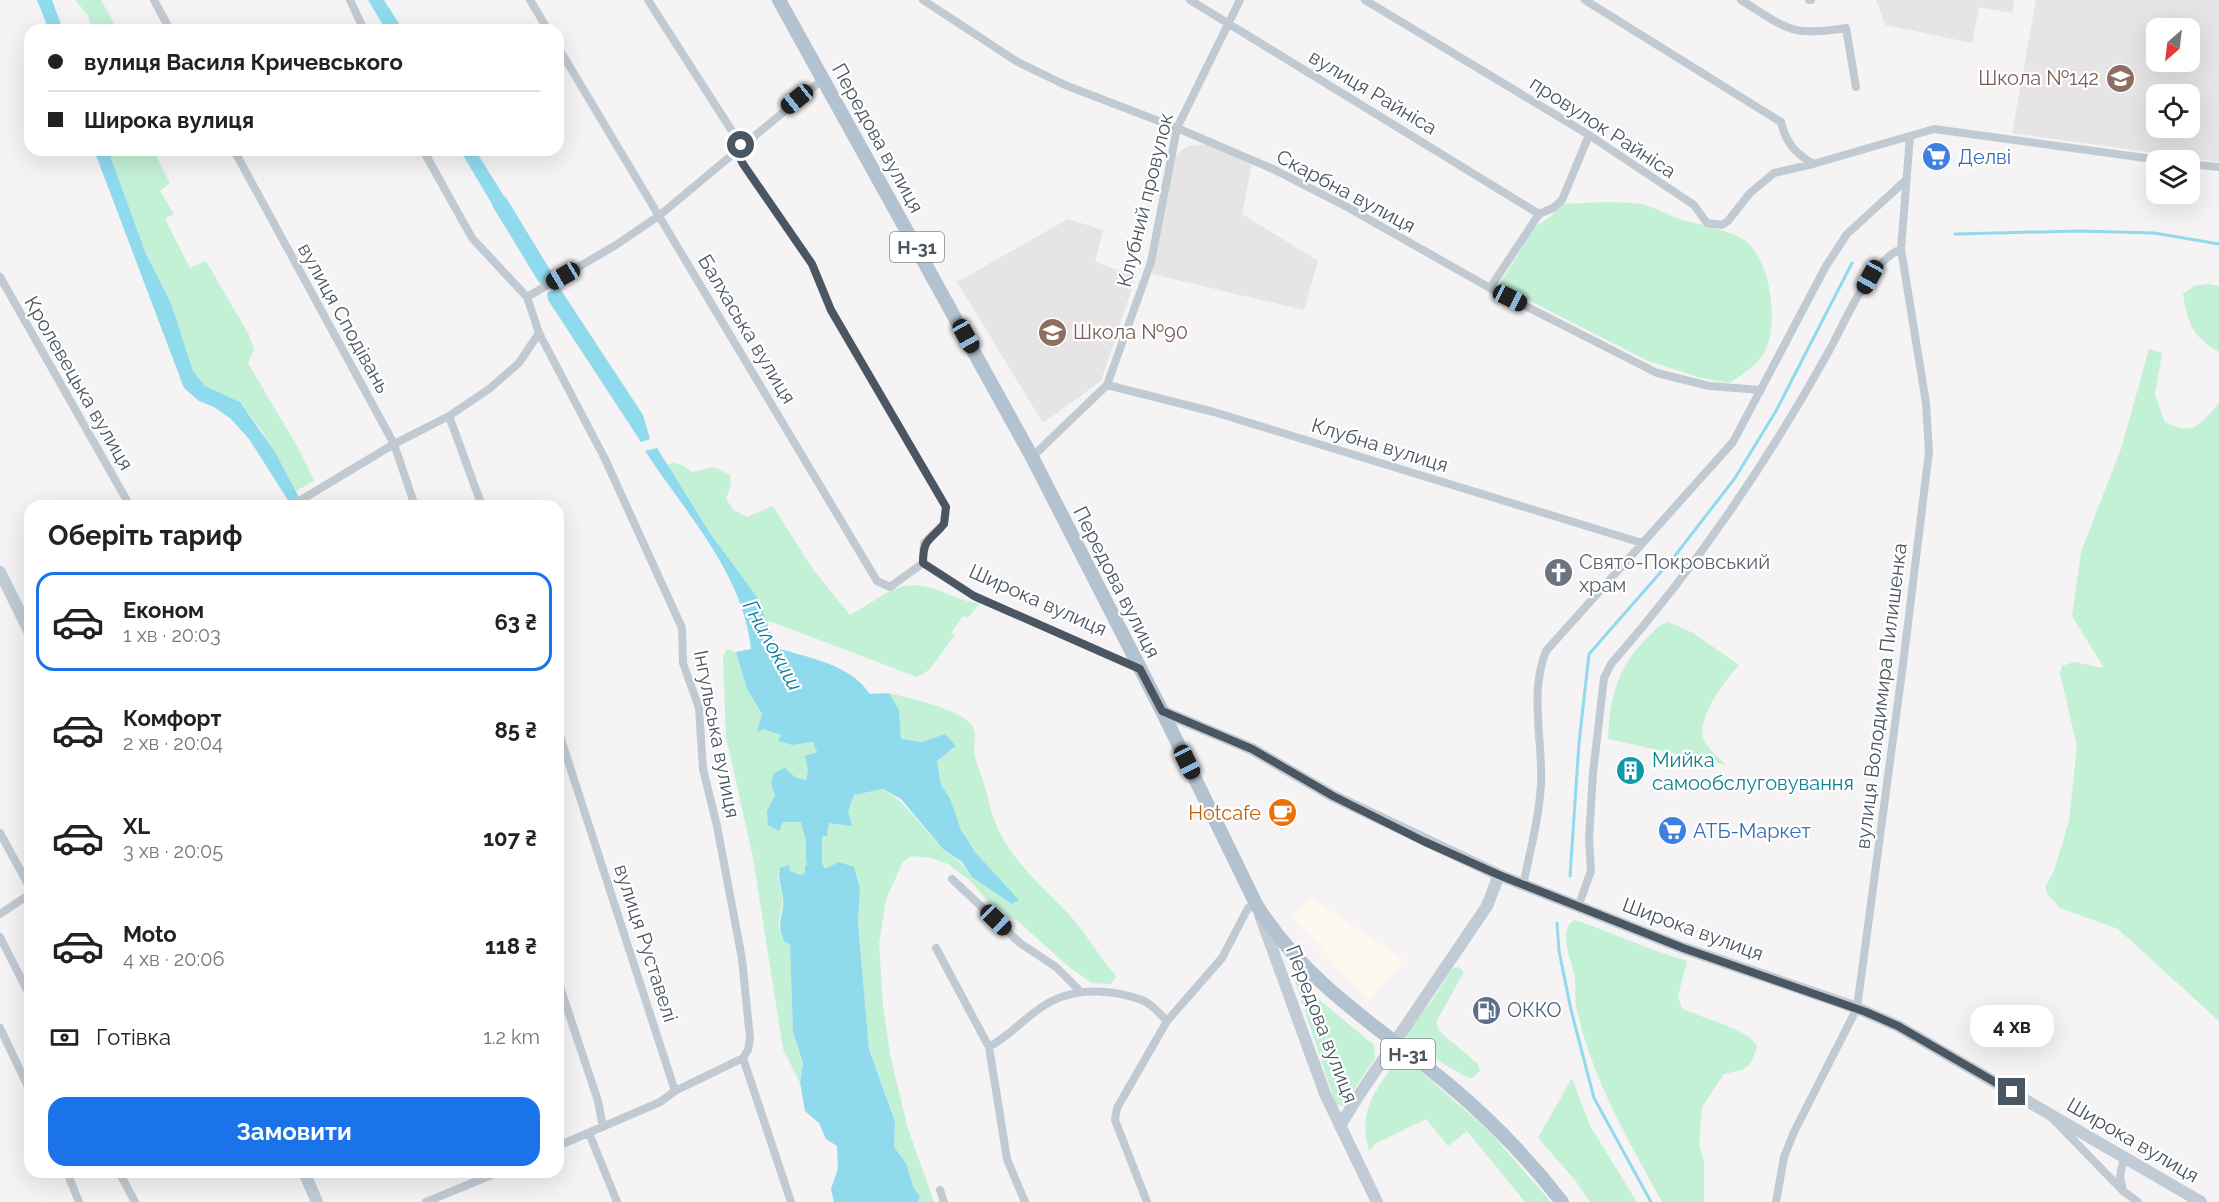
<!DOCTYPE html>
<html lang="uk">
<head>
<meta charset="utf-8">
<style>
  body { margin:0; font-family:Raleway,sans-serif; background:#f6f6f6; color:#222; height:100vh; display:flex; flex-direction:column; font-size:22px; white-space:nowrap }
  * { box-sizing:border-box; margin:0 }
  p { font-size:20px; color:#767676 }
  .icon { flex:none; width:33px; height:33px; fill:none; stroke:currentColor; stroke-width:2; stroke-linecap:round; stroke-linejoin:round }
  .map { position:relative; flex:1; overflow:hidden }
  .drawer { position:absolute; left:24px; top:500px; width:540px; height:678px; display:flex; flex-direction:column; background:#fff; border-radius:18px; box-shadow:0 6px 24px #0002 }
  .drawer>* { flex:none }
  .banner { position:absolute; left:24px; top:24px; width:540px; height:132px; border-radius:18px; box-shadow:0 6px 24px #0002; display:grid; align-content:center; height:132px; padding:0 24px; background:#fff }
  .needle { width:39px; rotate:208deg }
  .controls { position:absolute; left:2146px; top:18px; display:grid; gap:12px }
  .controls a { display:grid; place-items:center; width:54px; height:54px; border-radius:12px; background:#fff; box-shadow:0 6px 24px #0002; font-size:30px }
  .end { position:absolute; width:27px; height:27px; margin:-14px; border:8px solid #4a5661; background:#fff; box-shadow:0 0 0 3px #fff }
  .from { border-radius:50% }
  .bubble { position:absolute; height:42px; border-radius:18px; background:#fff; box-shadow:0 6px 24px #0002; font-size:20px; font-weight:700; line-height:42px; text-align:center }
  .car { position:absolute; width:18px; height:36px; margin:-18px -9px; border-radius:8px; box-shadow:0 0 4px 2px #0007; background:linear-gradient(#222 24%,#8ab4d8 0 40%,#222 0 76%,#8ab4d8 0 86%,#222 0) }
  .banner b { display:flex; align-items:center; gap:21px; height:57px; font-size:22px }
  .banner b+b { border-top:2px solid #e0e0e0 }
  .banner i { width:15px; height:15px; background:#222 }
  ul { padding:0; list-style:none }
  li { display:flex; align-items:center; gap:18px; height:99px; margin:0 12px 9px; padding:0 12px; border:3px solid transparent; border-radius:18px }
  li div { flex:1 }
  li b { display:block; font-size:22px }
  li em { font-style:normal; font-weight:700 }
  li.on { border-color:#1a73e8 }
  li>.icon { width:54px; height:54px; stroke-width:1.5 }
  h2 { padding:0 24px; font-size:27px; line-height:72px }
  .pay { display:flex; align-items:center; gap:15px; height:66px; padding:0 24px; font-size:22px }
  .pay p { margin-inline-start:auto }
  .primary-button { display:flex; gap:12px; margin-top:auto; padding:12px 24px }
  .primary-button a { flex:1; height:69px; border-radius:18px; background:#1a73e8; color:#fff; font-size:24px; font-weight:700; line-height:69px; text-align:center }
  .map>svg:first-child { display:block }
  .commercial { fill:#fdf9ef }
  .education { fill:#e6e4e5; fill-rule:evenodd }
  .green { fill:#c3f1d5 }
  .water { fill:#90daee }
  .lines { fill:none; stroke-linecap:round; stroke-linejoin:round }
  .stream { stroke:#90daee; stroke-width:3 }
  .river { stroke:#90daee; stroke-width:16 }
  .street { stroke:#c1cad2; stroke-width:8 }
  .secondary { stroke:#c1cbd6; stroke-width:12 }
  .primary { stroke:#b3c2d1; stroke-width:14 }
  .route { stroke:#4a5661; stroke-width:8 }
  .labels { text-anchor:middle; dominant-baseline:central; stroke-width:4.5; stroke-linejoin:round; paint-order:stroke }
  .shield { fill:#fff; stroke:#808990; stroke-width:1.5 }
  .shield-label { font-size:18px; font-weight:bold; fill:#4a5661 }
  .education-label { font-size:20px; fill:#785e54; stroke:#fff; text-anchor:end }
  .street-label { font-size:20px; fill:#4a5661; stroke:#fff }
  .shop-label { font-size:20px; fill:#366cbe; stroke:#fff; text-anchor:start }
  .worship-label { font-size:20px; fill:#5b616d; stroke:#fff; text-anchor:start }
  .culture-label { font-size:20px; fill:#0d838f; stroke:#fff; text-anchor:start }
  .food-label { font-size:20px; fill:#c56008; stroke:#fff; text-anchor:end }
  .service-label { font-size:20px; fill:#4e5e75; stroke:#fff; text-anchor:start }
  .water-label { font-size:21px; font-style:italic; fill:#0c7c9b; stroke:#fff }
</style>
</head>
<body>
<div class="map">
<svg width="2219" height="1202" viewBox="0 0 2219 1202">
  <rect width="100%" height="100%" fill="#f5f3f3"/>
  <!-- commercial -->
  <path class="commercial" d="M1311 897 1404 960 1369 1001 1292 917Z"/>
  <!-- education -->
  <path class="education" d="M1876 0H2014L2012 13 1979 7 1972 43 1885 25Z
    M2036 0H2219V162L2012 133ZM2157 28H2190V62H2157ZM2190 94V128H2157V94Z
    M1208 144 1252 165 1242 214 1318 261 1304 310 1152 274 1175 156 1188 146Z
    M1068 219 1103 230 1095 262 1136 276 1101 381 1043 423 957 282Z"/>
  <!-- green -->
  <path class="green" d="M75 0H101L118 30H91L88 15Z
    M108 150H153L170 183 160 191 174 214 165 219 190 268 206 261 249 335 254 350 248 363 301 453 314 481 296 491 262 431 240 402 205 386 193 371 171 303 146 254Z
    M1608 202C1619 203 1630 202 1640 204 1654 206 1667 215 1679 219 1700 225 1722 228 1741 238 1771 255 1780 324 1764 353 1756 366 1742 375 1729 383L1701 378 1646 360 1499 285 1535 227 1551 216 1562 204Z
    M2207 284 2219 286V352C2192 336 2188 324 2183 294L2194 286Z
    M2149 349 2162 353 2155 395 2165 422C2193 437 2201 424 2219 403V1021L2118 929 2060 908 2047 893 2045 887 2054 871 2069 821 2077 747 2060 673 2062 666 2074 662 2104 668 2072 616 2081 552 2122 446Z
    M673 463 682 465 692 472 714 467 730 475 731 486 726 498 733 510 747 517 773 506 812 568 850 615C877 602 896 577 931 588 948 593 962 602 980 603L968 618 963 616 951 633 955 635 929 670 917 677 772 622H765L757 597 724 554 667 465Z
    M1668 622 1693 633 1739 665C1726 679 1695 719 1704 740 1708 749 1718 757 1726 765L1608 739C1610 695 1618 665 1650 635 1656 629 1660 624 1668 622Z
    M726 649 736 652 747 689 762 714 763 729 782 735 778 741 792 745 814 742 817 752 806 780 795 777 785 768 771 784 775 795 767 811 783 822H802L805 838 826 837 829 823 848 811 854 795 883 789C908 804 921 827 942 848 954 859 962 861 972 877L999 878 975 852 961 830 950 798 941 785 937 761 955 747 945 734 922 742 901 739 899 710 889 693C909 698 962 709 973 727 977 734 974 741 974 749 975 764 982 774 985 788 988 796 989 806 992 814 1006 858 1043 886 1072 918 1088 936 1100 958 1116 976L1111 984 1092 983 1069 967 1020 923 989 902 969 880 948 864 931 858 911 856 903 862 886 899 879 944 883 1006 891 1059 908 1129 934 1202H918L920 1197 913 1186 906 1163 894 1147 895 1122 869 1049 858 923 860 889 825 869 801 875 790 871 778 878 783 899 778 925 790 943 793 1032 803 1063 800 1083 783 1049 753 858 726 737 723 658Z
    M1575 920C1613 933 1649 950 1687 961L1678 996 1682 1008C1700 1018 1749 1029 1757 1046 1750 1070 1747 1069 1724 1074L1702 1107 1699 1144 1704 1161V1202H1662C1627 1137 1595 1085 1577 1011 1574 999 1577 986 1574 974 1571 960 1557 928 1575 920Z
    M1459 967 1464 972 1436 1022 1439 1031 1478 1064 1480 1071 1472 1078 1466 1077 1424 1052 1406 1037C1408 1019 1421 1015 1431 1002 1439 991 1445 979 1453 968Z
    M1292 972 1322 1002 1374 1045 1375 1058 1343 1106 1336 1105Z
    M1412 1064 1488 1130 1551 1202H1525L1467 1131 1448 1146 1426 1119 1375 1144 1369 1151C1359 1114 1371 1097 1391 1068Z
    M1572 1078 1590 1126 1637 1202H1590L1575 1180 1538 1138Z"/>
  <!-- water -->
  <path class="water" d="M37 0H52L63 30H49Z
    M368 0H384L403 30H386Z
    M94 150H108L146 254 171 303 193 371 205 386 240 402 275 452 303 505H291L249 439 231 419 214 407 199 401 184 388Z
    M460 150H475L517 217 505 226Z
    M559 287 643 415 650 439 641 442 548 300 547 293Z
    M657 448 712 536 757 597 777 648C809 658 850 664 870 694L889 693 899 710 901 739 922 742 945 734 956 746 937 761 941 785 950 798 961 830 975 852 1019 900 1012 904 972 877 962 862 943 849 901 799 883 789 854 795 848 811 852 826 829 823 827 836 805 838 801 822H783L779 831 768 825 767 811 775 795 771 784 774 773 785 768 795 777 806 780 808 771 805 756 817 752 813 742 792 745 778 741 781 735 763 729 757 732 762 714 747 689 736 652 751 649C744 575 685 512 645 451Z
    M814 860H820L825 869 839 862 854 867 860 889 858 923 869 1049 895 1122 894 1147 906 1163 913 1186 920 1197 918 1202H834L831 1189 838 1169 837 1146 826 1139 819 1123 805 1111 800 1083 803 1063 793 1032 790 944 784 941C775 918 785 916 783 897 781 886 778 880 780 868L789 865 790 871 801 875 805 873V866Z"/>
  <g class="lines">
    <!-- stream -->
    <path class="stream" d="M1955 234 2079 231 2154 233 2219 244
      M1570 876 1579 743 1589 654 1674 557 1735 478 1776 411 1852 263
      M1557 923 1559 951 1571 1010 1594 1098 1651 1202"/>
    <!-- river -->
    <path class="river" d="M500 203 545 277
      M814 860V837L820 816"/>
    <!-- street -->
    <path class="street" d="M154 0 170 30
      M350 0 364 30
      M530 0 548 30
      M648 0 741 145
      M923 0 1016 61 1065 85 1177 128 1273 169 1347 207 1490 288 1657 373 1709 386 1761 390
      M1190 0 1539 214
      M1365 0 1589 135 1694 205 1707 223 1722 225 1728 221 1750 193 1774 173 1813 164
      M1585 0 1781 122C1786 143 1795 153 1813 164L1934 129 2160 160
      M1741 0C1788 29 1790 37 1846 28L1856 87
      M1809 0H1811
      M558 47 877 581 890 587 923 563
      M736 149 743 164 812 264 831 311 946 507 944 524 924 543 923 563
      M234 150 394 444 415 506
      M423 150 472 238 527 297 539 333 605 459 682 628 683 663 699 708 703 769 717 826 742 959 750 1038 748 1050 743 1058 791 1202
      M2190 164 2219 167
      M0 277 130 506
      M1490 288 1539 214 1553 208 1562 200 1589 135
      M527 297 616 245 660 215 823 79
      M1107 385 1214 412 1642 543
      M449 416 482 506
      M1032 457 1107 385 1151 262 1177 128 1240 0
      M291 506 394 444 449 416 489 389 519 363 539 333
      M923 563 974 596 1140 669
      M558 730 675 1091 660 1102 558 1146
      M0 833 30 888
      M952 879 1020 943 1056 967 1080 991
      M1523 885C1530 852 1539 818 1541 784 1543 741 1529 693 1546 651L1733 442 1826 266 1847 234 1906 180
      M1578 907 1591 871 1589 839 1593 773 1604 678 1611 664C1697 566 1766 465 1829 351 1845 322 1869 262 1901 249
      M0 914 30 894
      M0 937 30 996
      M936 948 989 1047 1007 1159 1025 1202
      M558 981 598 1101 603 1127
      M0 1028 30 1091
      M989 1047C1012 1035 1029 1012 1052 1001 1079 987 1114 990 1142 1000 1151 1003 1160 1014 1167 1021
      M675 1091 743 1058
      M2052 1118 2123 1191
      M589 1133 617 1202
      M2124 1158 2120 1176 2123 1191 2138 1202
      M67 1172 79 1202
      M119 1172 135 1202
      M940 1190 944 1202
      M426 1202 499 1172
      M1147 1202 1115 1120 1117 1108 1167 1021 1222 958 1248 908 1257 906
      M1776 1202 1784 1157 1794 1132 1857 1008 1903 664 1929 452 1926 403 1901 249 1910 136"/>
    <!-- secondary -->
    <path class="secondary" d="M0 572 30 633
      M1162 711 1252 749 1333 796 1499 875 1683 948 1857 1008 1898 1026 2201 1202
      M1260 915 1325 1094 1377 1202
      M1340 1126 1357 1098 1487 906 1499 875
      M304 1172 317 1202"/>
    <!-- primary -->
    <path class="primary" d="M779 0 1032 457 1162 711 1257 906C1310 988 1377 1025 1448 1084 1491 1120 1528 1158 1562 1202"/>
  </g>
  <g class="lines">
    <!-- route -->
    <path class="route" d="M741 145 736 149 743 164 812 264 831 310 946 507 944 524C930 541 923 538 923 563L974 596 1140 669 1162 711 1252 749 1333 796 1423 841 1499 875 1683 948 1866 1012 1898 1026 2012 1092"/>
  </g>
  <!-- icons -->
  <defs>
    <symbol id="school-disc" viewBox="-11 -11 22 22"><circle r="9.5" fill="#8d6e63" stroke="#fff"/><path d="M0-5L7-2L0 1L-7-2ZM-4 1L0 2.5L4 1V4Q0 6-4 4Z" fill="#fff"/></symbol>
    <symbol id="supermarket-disc" viewBox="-11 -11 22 22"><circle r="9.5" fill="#3f7fe0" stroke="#fff"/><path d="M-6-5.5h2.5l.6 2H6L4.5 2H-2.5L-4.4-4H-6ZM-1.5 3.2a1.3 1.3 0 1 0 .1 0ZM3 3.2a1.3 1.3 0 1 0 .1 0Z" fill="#fff"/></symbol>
    <symbol id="church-disc" viewBox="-11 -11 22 22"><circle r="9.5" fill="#6b7280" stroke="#fff"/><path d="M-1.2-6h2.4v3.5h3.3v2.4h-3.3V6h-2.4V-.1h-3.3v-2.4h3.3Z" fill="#fff"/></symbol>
    <symbol id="building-disc" viewBox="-11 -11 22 22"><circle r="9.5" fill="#0f9aa8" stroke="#fff"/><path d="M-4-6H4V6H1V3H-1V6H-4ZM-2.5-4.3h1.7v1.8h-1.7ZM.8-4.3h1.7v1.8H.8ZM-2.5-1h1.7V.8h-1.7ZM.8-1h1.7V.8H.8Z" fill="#fff"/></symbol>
    <symbol id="cafe-disc" viewBox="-11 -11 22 22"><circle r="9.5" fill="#e8710a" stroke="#fff"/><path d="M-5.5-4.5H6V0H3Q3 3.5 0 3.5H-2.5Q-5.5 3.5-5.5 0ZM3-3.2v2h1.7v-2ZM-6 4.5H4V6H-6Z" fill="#fff"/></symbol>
    <symbol id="fuel-disc" viewBox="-11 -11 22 22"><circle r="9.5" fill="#5c6f8a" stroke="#fff"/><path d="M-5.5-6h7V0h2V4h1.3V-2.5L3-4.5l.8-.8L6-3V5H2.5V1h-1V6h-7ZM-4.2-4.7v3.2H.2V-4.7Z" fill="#fff"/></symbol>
  </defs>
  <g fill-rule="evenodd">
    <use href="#school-disc" x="2104" y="62" width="33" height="33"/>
    <use href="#supermarket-disc" x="1920" y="140" width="33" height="33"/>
    <use href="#school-disc" x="1036" y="316" width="33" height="33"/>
    <use href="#church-disc" x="1542" y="556" width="33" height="33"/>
    <use href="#building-disc" x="1614" y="754" width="33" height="33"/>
    <use href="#cafe-disc" x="1266" y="796" width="33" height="33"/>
    <use href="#supermarket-disc" x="1656" y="814" width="33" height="33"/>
    <use href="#fuel-disc" x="1470" y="994" width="33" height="33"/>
  </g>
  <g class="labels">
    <!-- shield labels -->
    <g class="shield">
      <rect x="890" y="232" width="54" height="30" rx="4.5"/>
      <rect x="1381" y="1039" width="54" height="30" rx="4.5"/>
    </g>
    <g class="shield-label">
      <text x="917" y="247">Н-31</text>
      <text x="1408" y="1054">Н-31</text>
    </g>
    <!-- education labels -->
    <g class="education-label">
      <text x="2099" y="78">Школа №142</text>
      <text x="1073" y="332" text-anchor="start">Школа №90</text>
    </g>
    <!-- street labels -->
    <g class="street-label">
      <text transform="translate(1373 92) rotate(31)">вулиця Райніса</text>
      <text transform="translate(1603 127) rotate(33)">провулок Райніса</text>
      <text transform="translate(878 138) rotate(61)">Передова вулиця</text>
      <text transform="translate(1346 191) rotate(28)">Скарбна вулиця</text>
      <text transform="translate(1145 200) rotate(-76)">Клубний провулок</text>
      <text transform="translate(344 318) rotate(61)">вулиця Сподівань</text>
      <text transform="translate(747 329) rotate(59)">Балхаська вулиця</text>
      <text transform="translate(79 383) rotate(60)">Кролевецька вулиця</text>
      <text transform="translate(1380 445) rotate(17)">Клубна вулиця</text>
      <text transform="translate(1117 582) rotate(63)">Передова вулиця</text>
      <text transform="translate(1038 600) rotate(24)">Широка вулиця</text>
      <text transform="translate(1881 696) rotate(-83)">вулиця Володимира Пилишенка</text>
      <text transform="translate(717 734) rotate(79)">Інгульська вулиця</text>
      <text transform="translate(1693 929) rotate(20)">Широка вулиця</text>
      <text transform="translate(646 943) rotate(72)">вулиця Руставелі</text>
      <text transform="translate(1322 1024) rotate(69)">Передова вулиця</text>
      <text transform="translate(2133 1140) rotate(30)">Широка вулиця</text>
    </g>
    <!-- shop labels -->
    <g class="shop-label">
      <text x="1958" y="157">Делві</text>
      <text x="1693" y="831">АТБ-Маркет</text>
    </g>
    <!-- worship labels -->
    <g class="worship-label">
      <text x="1579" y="562">Свято-Покровський<tspan x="1579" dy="23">храм</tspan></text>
    </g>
    <!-- culture labels -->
    <g class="culture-label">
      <text x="1652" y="760">Мийка<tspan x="1652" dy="23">самообслуговування</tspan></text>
    </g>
    <!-- food labels -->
    <g class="food-label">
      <text x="1261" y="813">Hotcafe</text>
    </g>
    <!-- service labels -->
    <g class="service-label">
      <text x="1507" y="1010">ОККО</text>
    </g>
    <!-- water labels -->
    <g class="water-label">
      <text transform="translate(773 645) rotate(61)">Гнилокиш</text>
    </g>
  </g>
</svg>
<div class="controls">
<a><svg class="needle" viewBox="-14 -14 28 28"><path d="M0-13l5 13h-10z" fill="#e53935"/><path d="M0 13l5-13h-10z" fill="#767676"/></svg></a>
<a><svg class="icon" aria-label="locate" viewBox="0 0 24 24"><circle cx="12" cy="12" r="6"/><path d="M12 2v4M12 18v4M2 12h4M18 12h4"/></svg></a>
<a><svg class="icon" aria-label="layers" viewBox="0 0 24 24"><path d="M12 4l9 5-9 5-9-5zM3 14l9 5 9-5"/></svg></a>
</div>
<i class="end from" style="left:741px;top:145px"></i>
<i class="end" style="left:2012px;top:1092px"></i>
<div class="bubble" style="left:1970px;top:1005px;width:84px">4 хв</div>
<i class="car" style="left:797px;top:99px;rotate:231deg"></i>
<i class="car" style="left:563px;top:276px;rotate:240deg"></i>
<i class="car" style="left:1870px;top:277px;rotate:209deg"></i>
<i class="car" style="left:1510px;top:298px;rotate:117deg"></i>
<i class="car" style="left:966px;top:336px;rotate:151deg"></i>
<i class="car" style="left:1187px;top:762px;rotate:154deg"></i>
<i class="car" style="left:996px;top:920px;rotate:134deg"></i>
<div class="banner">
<b><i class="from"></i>вулиця Василя Кричевського</b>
<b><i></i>Широка вулиця</b>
</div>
<section class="drawer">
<h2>Оберіть тариф</h2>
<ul>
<li class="on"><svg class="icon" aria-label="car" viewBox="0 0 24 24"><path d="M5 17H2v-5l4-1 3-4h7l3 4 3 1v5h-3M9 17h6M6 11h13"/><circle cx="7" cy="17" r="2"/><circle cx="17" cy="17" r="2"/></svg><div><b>Економ</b><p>1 хв · 20:03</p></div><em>63 ₴</em></li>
<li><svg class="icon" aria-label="car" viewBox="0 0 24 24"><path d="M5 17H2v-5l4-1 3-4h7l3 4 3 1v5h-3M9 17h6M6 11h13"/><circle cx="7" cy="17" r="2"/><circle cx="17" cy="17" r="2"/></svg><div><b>Комфорт</b><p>2 хв · 20:04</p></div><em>85 ₴</em></li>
<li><svg class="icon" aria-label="car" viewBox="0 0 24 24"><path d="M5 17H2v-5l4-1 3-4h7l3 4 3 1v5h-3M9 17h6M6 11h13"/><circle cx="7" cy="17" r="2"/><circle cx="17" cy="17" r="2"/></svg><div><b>XL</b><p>3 хв · 20:05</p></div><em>107 ₴</em></li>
<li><svg class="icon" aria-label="car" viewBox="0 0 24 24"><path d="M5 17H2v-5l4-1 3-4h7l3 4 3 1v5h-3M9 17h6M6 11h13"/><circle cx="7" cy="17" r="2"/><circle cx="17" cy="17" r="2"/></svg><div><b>Moto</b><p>4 хв · 20:06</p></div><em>118 ₴</em></li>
</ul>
<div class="pay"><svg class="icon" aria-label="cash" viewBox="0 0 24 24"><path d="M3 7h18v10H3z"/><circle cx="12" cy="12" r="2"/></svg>Готівка<p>1.2 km</p></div>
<div class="primary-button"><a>Замовити</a></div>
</section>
</div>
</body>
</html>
